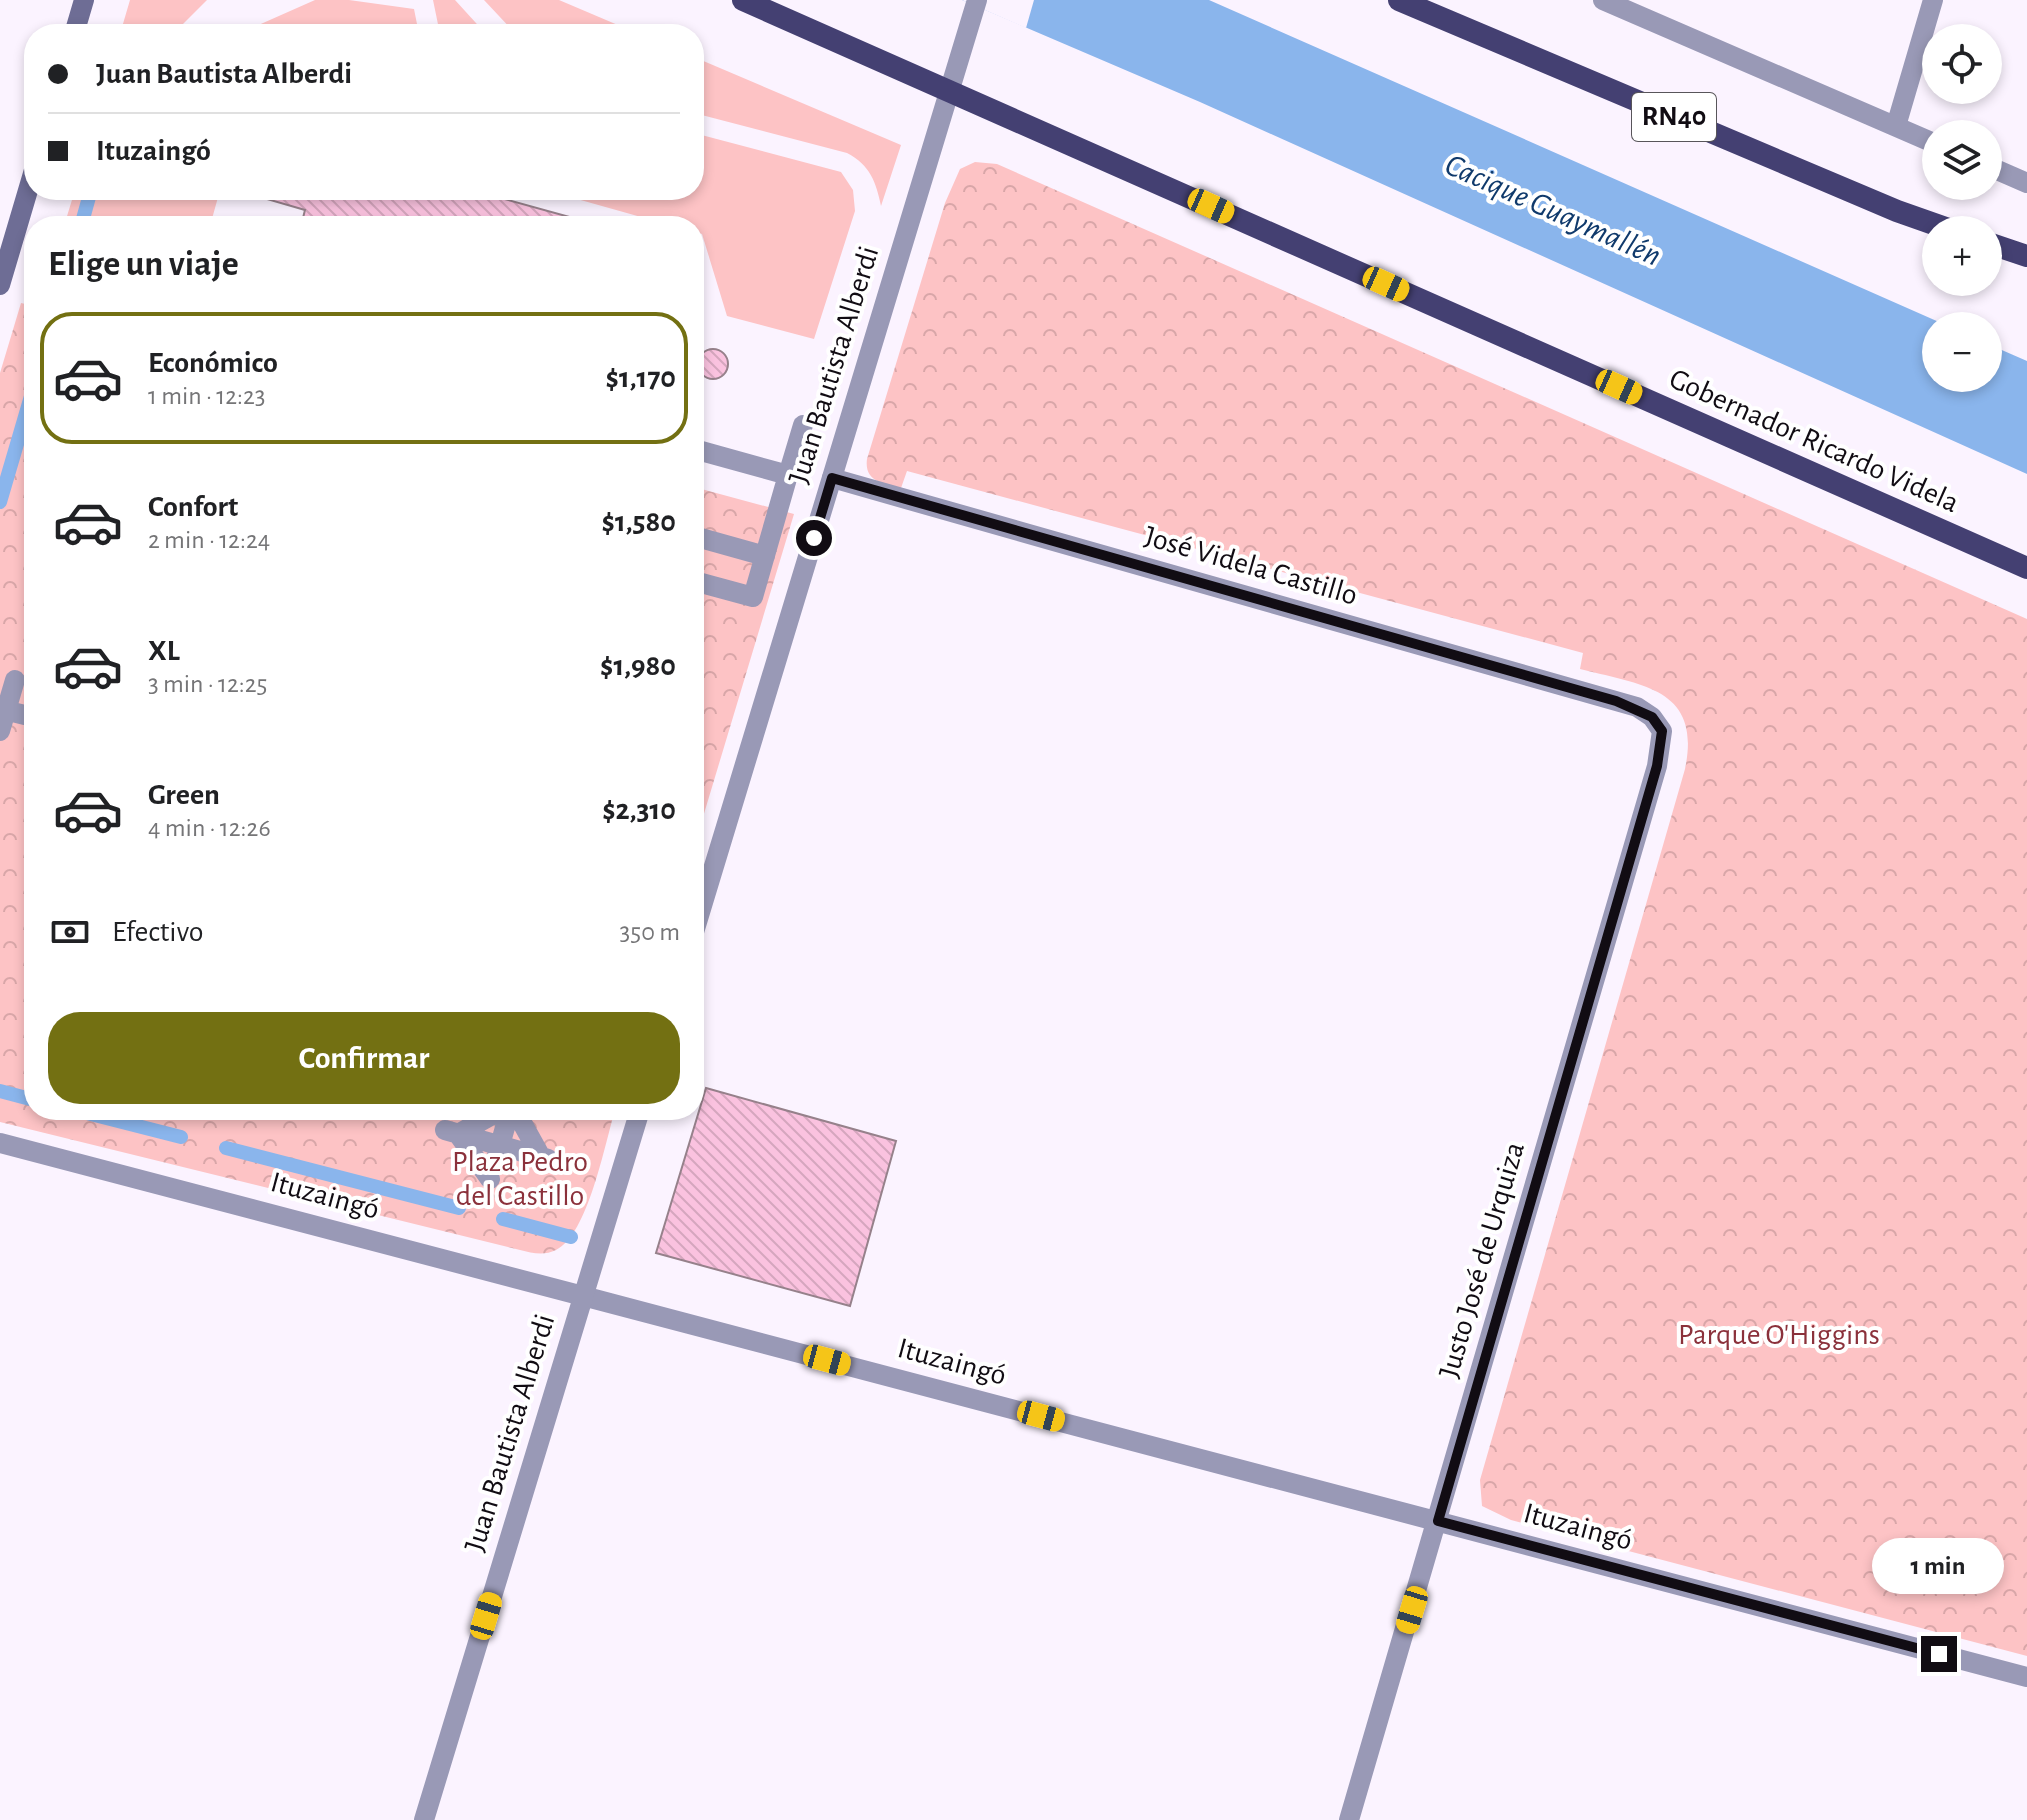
<!DOCTYPE html>
<html lang="es">
<head>
<meta charset="utf-8">
<style>
  body { margin:0; font-family:"Alegreya Sans",sans-serif; background:#f6f6f6; color:#202124; height:100vh; display:flex; flex-direction:column; font-size:30px; white-space:nowrap }
  * { box-sizing:border-box; margin:0 }
  p { font-size:26px; color:#757577 }
  .icon { flex:none; width:44px; height:44px; fill:none; stroke:currentColor; stroke-width:2; stroke-linecap:round; stroke-linejoin:round }
  .map { position:relative; flex:1; overflow:hidden }
  .side { position:absolute; left:24px; top:216px; width:680px; height:904px; display:flex; flex-direction:column; background:#fff; border-radius:32px; box-shadow:0 4px 12px #0003 }
  .side>* { flex:none }
  .banner { position:absolute; left:24px; top:24px; width:680px; height:176px; border-radius:32px; box-shadow:0 4px 12px #0003; display:grid; align-content:center; height:176px; padding:0 24px; background:#fff }
  .controls { position:absolute; left:1922px; top:24px; display:grid; gap:16px }
  .controls a { display:grid; place-items:center; width:80px; height:80px; border-radius:50%; background:#fff; box-shadow:0 4px 12px #0003; font-size:40px }
  .end { position:absolute; width:36px; height:36px; margin:-18px; border:10px solid #110c13; background:#fff; box-shadow:0 0 0 4px #fff }
  .from { border-radius:50% }
  .bubble { position:absolute; height:56px; border-radius:28px; background:#fff; box-shadow:0 4px 12px #0003; font-size:26px; font-weight:700; line-height:56px; text-align:center }
  .car { position:absolute; width:24px; height:48px; margin:-24px -12px; border-radius:10px; box-shadow:0 0 6px 2px #0007; background:linear-gradient(#f5c518 24%,#345 0 40%,#f5c518 0 76%,#345 0 86%,#f5c518 0) }
  .banner b { display:flex; align-items:center; gap:28px; height:76px; font-size:30px }
  .banner b+b { border-top:2px solid #e0e0e0 }
  .banner i { width:20px; height:20px; background:#202124 }
  ul { padding:0; list-style:none }
  li { display:flex; align-items:center; gap:24px; height:132px; margin:0 16px 12px; padding:0 8px; border:4px solid transparent; border-radius:32px }
  li div { flex:1 }
  li b { display:block; font-size:30px }
  li em { font-style:normal; font-weight:700 }
  li.selected { border-color:#737012 }
  li>.icon { width:72px; height:72px; stroke-width:1.5 }
  h2 { padding:0 24px; font-size:36px; line-height:96px }
  .pay { display:flex; align-items:center; gap:20px; height:88px; padding:0 24px; font-size:30px }
  .pay p { margin-inline-start:auto }
  .primary-button { display:flex; gap:16px; margin-top:auto; padding:16px 24px }
  .primary-button a { flex:1; height:92px; border-radius:32px; background:#737012; color:#fff; font-size:32px; font-weight:700; line-height:92px; text-align:center }
  .map>svg:first-child { display:block }
  .grass { fill:#fdc3c5 }
  .park { fill:url(#park-crowns) }
  .water { fill:#8ab5ec }
  .pier { fill:#fbf3ff }
  .lines { fill:none; stroke-linecap:round; stroke-linejoin:round }
  .stream { stroke:#8ab5ec; stroke-width:14 }
  .building { fill:url(#building-back-hatch); stroke:#96818b; stroke-width:2 }
  .pedestrian { stroke:#9999b6; stroke-width:20 }
  .minor { stroke:#9999b6; stroke-width:20 }
  .tertiary { stroke:#9999b6; stroke-width:20 }
  .secondary { stroke:#6e6d95; stroke-width:20 }
  .trunk { stroke:#444072; stroke-width:22 }
  .route { stroke:#110c13; stroke-width:10 }
  .labels { text-anchor:middle; dominant-baseline:central; stroke-width:8; stroke-linejoin:round; paint-order:stroke }
  .shield { fill:#fff; stroke:#58555a; stroke-width:2 }
  .shield-label { font-size:28px; font-weight:bold; fill:#110c13 }
  .street-label { font-size:30px; fill:#110c13; stroke:#fff }
  .park-label { font-size:30px; fill:#8b313b; stroke:#fff }
  .water-label { font-size:32px; font-style:italic; fill:#103a6c; stroke:#fff }
</style>
</head>
<body>
<div class="map">
<svg width="2027" height="1820" viewBox="0 0 2027 1820">
  <defs>
    <pattern id="park-crowns" width="20" height="18" patternUnits="userSpaceOnUse" patternTransform="scale(2)"><rect width="20" height="18" fill="#fdc3c5"/><path d="M2 6a3 3 0 1 1 6 0M12 15a3 3 0 1 1 6 0" fill="none" stroke="#d8a6a8"/></pattern>
    <pattern id="building-back-hatch" width="6" height="6" patternUnits="userSpaceOnUse" patternTransform="scale(2)"><rect width="6" height="6" fill="#fac2df"/><path d="M-1 5l2 2M0 0l6 6M5-1l2 2" fill="none" stroke="#d5a6be"/></pattern>
  </defs>
  <rect width="100%" height="100%" fill="#fbf3ff"/>
  <!-- grass -->
  <path class="grass" d="M130 0H207L173 34H120Z
    M315 0H349L414 9 419 34H238Z
    M433 0H455L486 34H440Z
    M484 0H559L639 34H516Z
    M694 57 901 145 881 206C876 182 870 165 847 153L694 113Z
    M694 133 841 172 853 190 855 211 814 339 727 316 702 234 694 232V226H673L545 190H694Z
    M75 190H220L210 226H64Z"/>
  <!-- park -->
  <path class="park" d="M975 162 997 164 2027 619V1656L1511 1520 1482 1506 1480 1480 1685 769C1702 688 1642 685 1580 669L1583 653 907 471 901 488C883 483 864 482 867 459L945 203 960 169Z
    M21 303 34 306V1110H615C605 1143 588 1235 556 1250 544 1256 532 1253 520 1250L0 1122V373Z
    M694 487 794 514 694 847Z"/>
  <!-- water -->
  <path class="water" d="M962 0H1209L1948 326H1936V378H1988V344L2027 361V474L1200 102Z"/>
  <!-- pier -->
  <path class="pier" d="M962 0H1034L1026 28Z"/>
  <g class="lines">
    <!-- stream -->
    <path class="stream" d="M81 226 91 190
      M0 502 34 386
      M0 1091 34 1100
      M75 1110 181 1137
      M226 1148 459 1208
      M503 1219 571 1237"/>
  </g>
  <!-- building -->
  <path class="building" d="M247 190H472L602 226H301L305 210 246 193Z
    M698 364a15 15 0 1 1 30 0a15 15 0 1 1-30 0Z
    M706 1088 896 1141 850 1306 656 1253Z"/>
  <g class="lines">
    <!-- pedestrian -->
    <path class="pedestrian" d="M694 449 788 475 803 425
      M694 548 697 537 765 556
      M694 581 753 597 788 475
      M0 709 33 717
      M0 731 15 680
      M515 1110 541 1157
      M445 1130 548 1159
      M496 1159 510 1110
      M490 1179 458 1134 501 1110"/>
    <!-- minor -->
    <path class="minor" d="M1603 0 1936 144
      M1896 126 1933 0
      M1988 166 2027 183
      M832 478 1637 707 1652 717 1662 731 1657 766 1349 1820
      M583 1296 2027 1677"/>
    <!-- tertiary -->
    <path class="tertiary" d="M694 932 977 0
      M0 1143 583 1296
      M424 1820 640 1110"/>
    <!-- secondary -->
    <path class="secondary" d="M74 34 84 0
      M0 285 34 170"/>
    <!-- trunk -->
    <path class="trunk" d="M743 0 2027 568
      M1399 0 1897 211 1951 230
      M1988 243 2027 256"/>
  </g>
  <g class="lines">
    <!-- route -->
    <path class="route" d="M814 538 832 478 1616 701 1652 717 1662 731 1657 766 1438 1521 1939 1654"/>
  </g>
  <g class="labels">
    <!-- shield labels -->
    <rect class="shield" x="1632" y="93" width="84" height="48" rx="6"/>
    <g class="shield-label">
      <text x="1674" y="117">RN40</text>
    </g>
    <!-- street labels -->
    <g class="street-label">
      <text transform="translate(834 365) rotate(-73)">Juan Bautista Alberdi</text>
      <text transform="translate(1814 441) rotate(24)">Gobernador Ricardo Videla</text>
      <text transform="translate(1251 566) rotate(16)">José Videla Castillo</text>
      <text transform="translate(325 1196) rotate(15)">Ituzaingó</text>
      <text transform="translate(1482 1260) rotate(-74)">Justo José de Urquiza</text>
      <text transform="translate(952 1362) rotate(15)">Ituzaingó</text>
      <text transform="translate(510 1433) rotate(-73)">Juan Bautista Alberdi</text>
      <text transform="translate(1578 1527) rotate(15)">Ituzaingó</text>
    </g>
    <!-- park labels -->
    <g class="park-label">
      <text x="520" y="1162">Plaza Pedro<tspan x="520" dy="34">del Castillo</tspan></text>
      <text x="1779" y="1335">Parque O'Higgins</text>
    </g>
    <!-- water labels -->
    <g class="water-label">
      <text transform="translate(1553 210) rotate(24)">Cacique Guaymallén</text>
    </g>
  </g>
</svg>
<div class="controls">
<a><svg class="icon" aria-label="locate" viewBox="0 0 24 24"><circle cx="12" cy="12" r="6"/><path d="M12 2v4M12 18v4M2 12h4M18 12h4"/></svg></a>
<a><svg class="icon" aria-label="layers" viewBox="0 0 24 24"><path d="M12 4l9 5-9 5-9-5zM3 14l9 5 9-5"/></svg></a>
<a>+</a>
<a>−</a>
</div>
<i class="end from" style="left:814px;top:538px"></i>
<i class="end" style="left:1939px;top:1654px"></i>
<div class="bubble" style="left:1872px;top:1538px;width:132px">1 min</div>
<i class="car" style="left:1211px;top:206px;rotate:114deg"></i>
<i class="car" style="left:1386px;top:284px;rotate:114deg"></i>
<i class="car" style="left:1619px;top:387px;rotate:114deg"></i>
<i class="car" style="left:827px;top:1360px;rotate:105deg"></i>
<i class="car" style="left:1041px;top:1416px;rotate:105deg"></i>
<i class="car" style="left:1412px;top:1610px;rotate:197deg"></i>
<i class="car" style="left:486px;top:1616px;rotate:17deg"></i>
<div class="banner">
<b><i class="from"></i>Juan Bautista Alberdi</b>
<b><i></i>Ituzaingó</b>
</div>
<section class="side">
<h2>Elige un viaje</h2>
<ul>
<li class="selected"><svg class="icon" aria-label="car" viewBox="0 0 24 24"><path d="M5 17H2v-5l4-1 3-4h7l3 4 3 1v5h-3M9 17h6M6 11h13"/><circle cx="7" cy="17" r="2"/><circle cx="17" cy="17" r="2"/></svg><div><b>Económico</b><p>1 min · 12:23</p></div><em>$1,170</em></li>
<li><svg class="icon" aria-label="car" viewBox="0 0 24 24"><path d="M5 17H2v-5l4-1 3-4h7l3 4 3 1v5h-3M9 17h6M6 11h13"/><circle cx="7" cy="17" r="2"/><circle cx="17" cy="17" r="2"/></svg><div><b>Confort</b><p>2 min · 12:24</p></div><em>$1,580</em></li>
<li><svg class="icon" aria-label="car" viewBox="0 0 24 24"><path d="M5 17H2v-5l4-1 3-4h7l3 4 3 1v5h-3M9 17h6M6 11h13"/><circle cx="7" cy="17" r="2"/><circle cx="17" cy="17" r="2"/></svg><div><b>XL</b><p>3 min · 12:25</p></div><em>$1,980</em></li>
<li><svg class="icon" aria-label="car" viewBox="0 0 24 24"><path d="M5 17H2v-5l4-1 3-4h7l3 4 3 1v5h-3M9 17h6M6 11h13"/><circle cx="7" cy="17" r="2"/><circle cx="17" cy="17" r="2"/></svg><div><b>Green</b><p>4 min · 12:26</p></div><em>$2,310</em></li>
</ul>
<div class="pay"><svg class="icon" aria-label="cash" viewBox="0 0 24 24"><path d="M3 7h18v10H3z"/><circle cx="12" cy="12" r="2"/></svg>Efectivo<p>350 m</p></div>
<div class="primary-button"><a>Confirmar</a></div>
</section>
</div>
</body>
</html>
